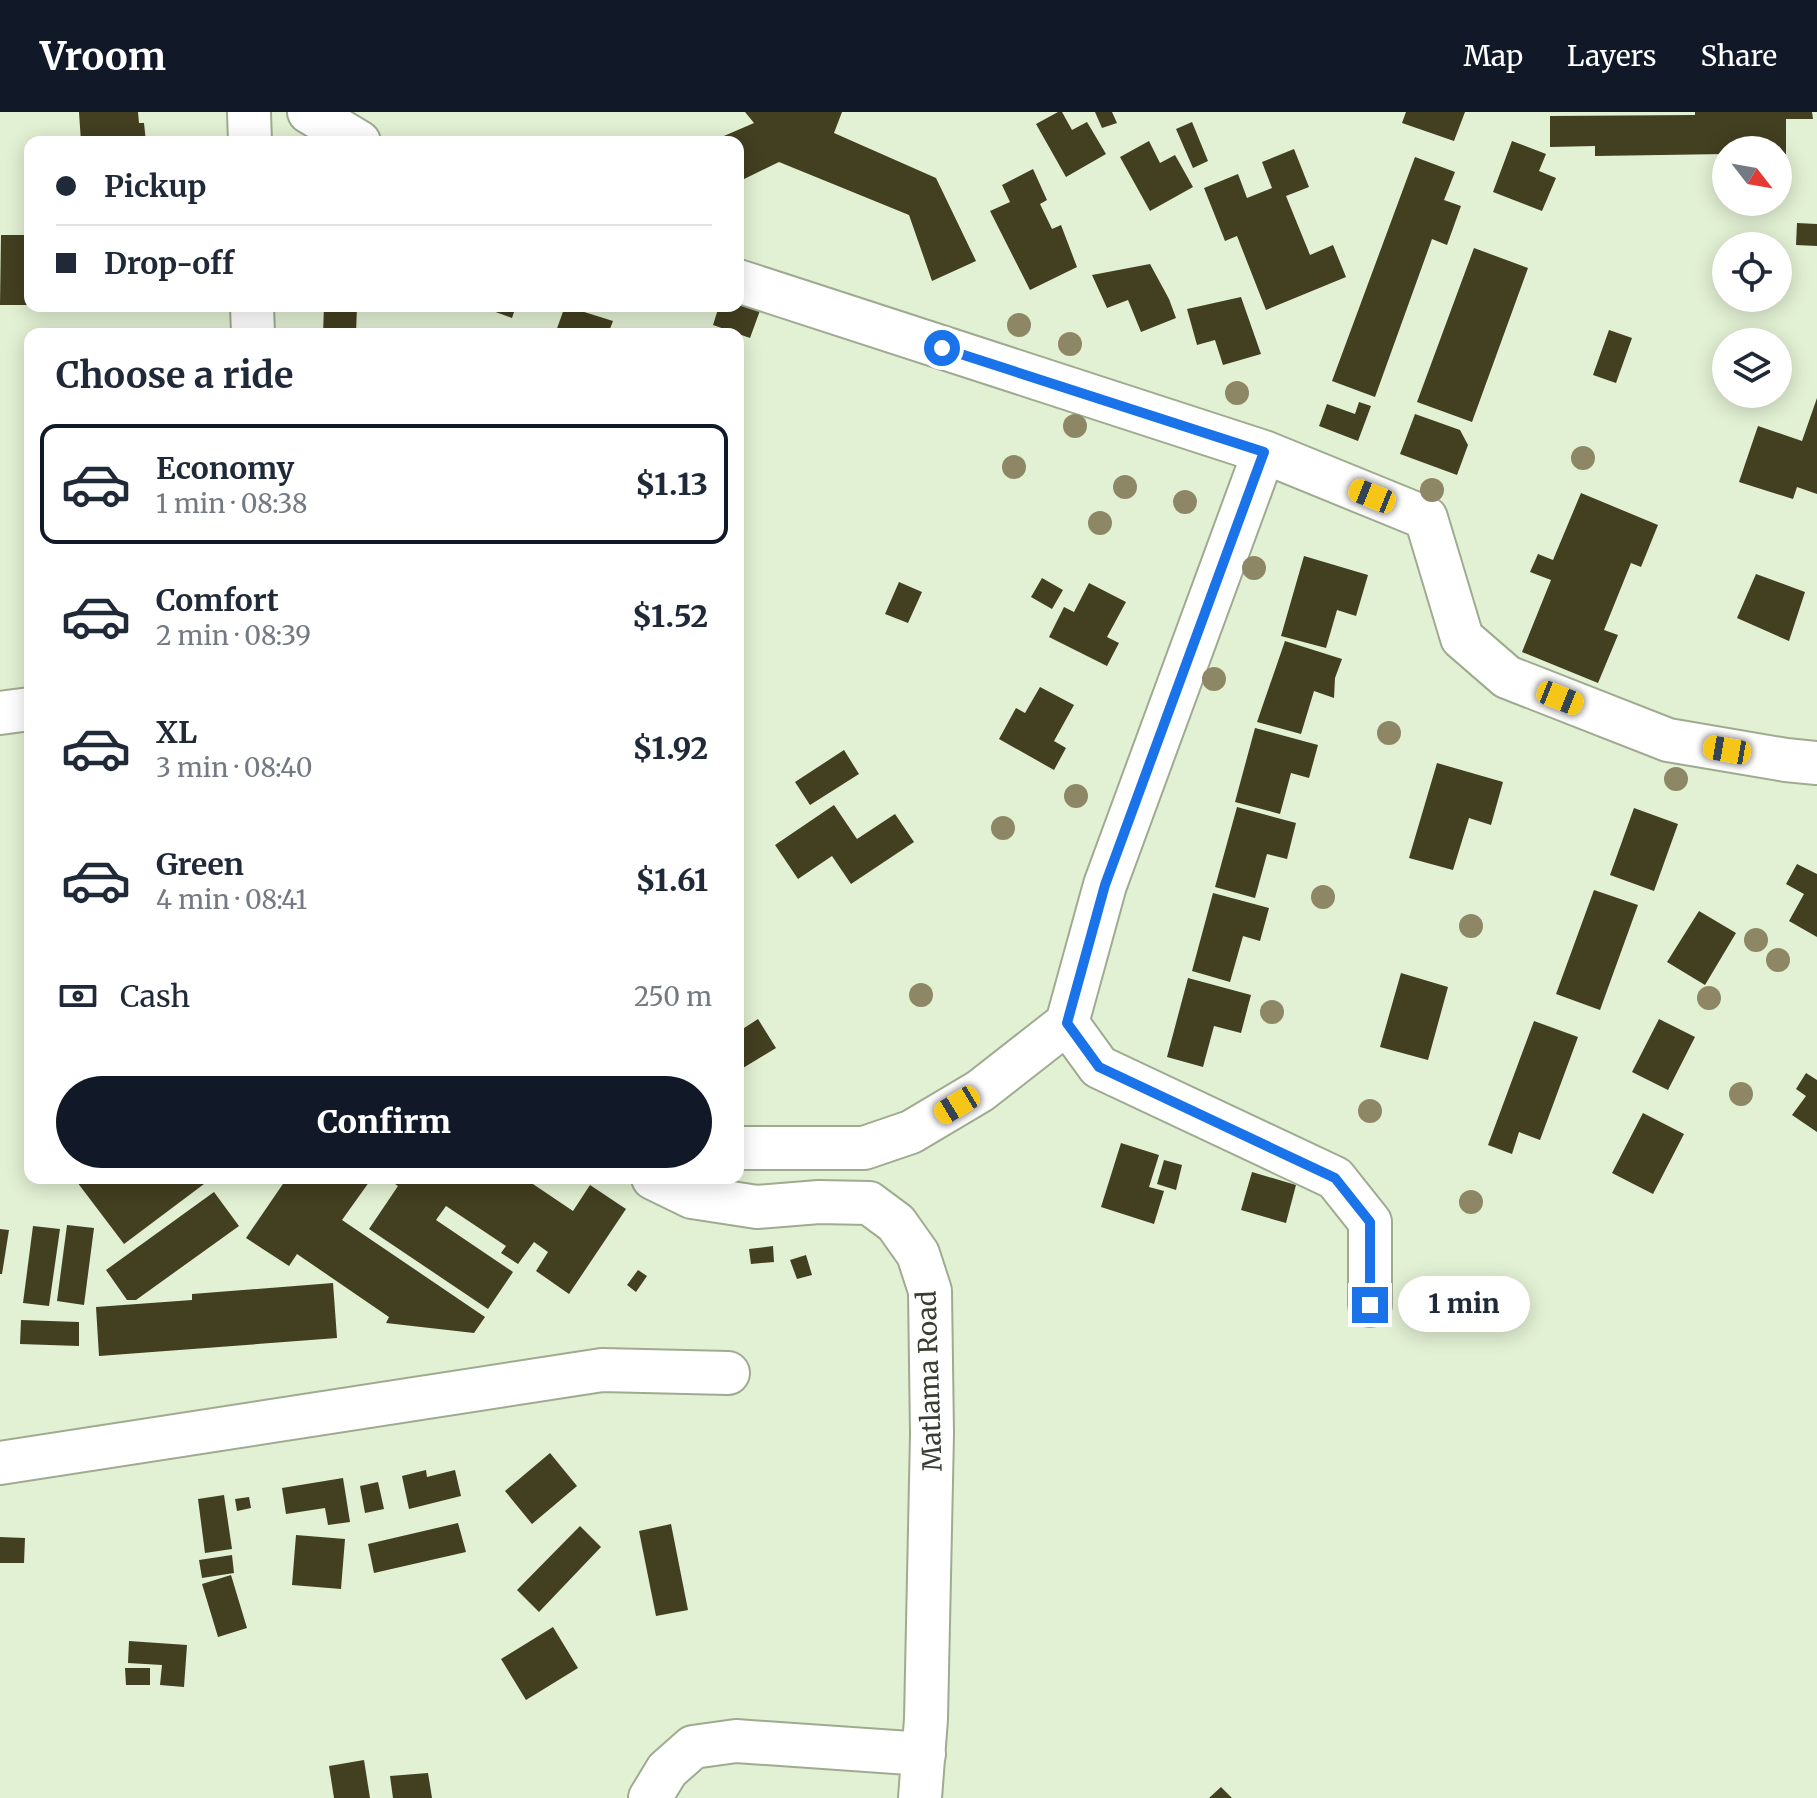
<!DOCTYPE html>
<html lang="en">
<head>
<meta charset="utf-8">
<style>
  body { margin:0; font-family:Merriweather,serif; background:#f2f2f3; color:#1f2937; height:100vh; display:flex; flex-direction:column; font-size:30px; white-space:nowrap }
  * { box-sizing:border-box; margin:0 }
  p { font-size:26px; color:#747a83 }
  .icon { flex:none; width:44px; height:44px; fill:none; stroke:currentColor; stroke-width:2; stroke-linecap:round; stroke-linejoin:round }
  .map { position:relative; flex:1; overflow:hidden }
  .panel { position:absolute; left:24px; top:216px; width:720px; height:856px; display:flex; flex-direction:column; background:#fff; border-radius:16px; box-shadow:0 4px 20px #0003 }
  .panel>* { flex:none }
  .top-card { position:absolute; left:24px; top:24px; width:720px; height:176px; border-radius:16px; box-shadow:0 4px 20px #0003; display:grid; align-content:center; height:176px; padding:0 32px; background:#fff }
  .needle { width:52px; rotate:121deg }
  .controls { position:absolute; left:1712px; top:24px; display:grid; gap:16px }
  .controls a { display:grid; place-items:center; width:80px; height:80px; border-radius:50%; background:#fff; box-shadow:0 4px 20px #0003; font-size:40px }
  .end { position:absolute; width:36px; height:36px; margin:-18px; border:10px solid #1a73e8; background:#fff; box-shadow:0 0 0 4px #fff }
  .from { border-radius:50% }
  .bubble { position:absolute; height:56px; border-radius:28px; background:#fff; box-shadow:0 4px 20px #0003; font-size:26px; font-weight:800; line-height:56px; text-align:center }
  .car { position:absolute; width:24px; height:48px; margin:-24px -12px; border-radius:10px; box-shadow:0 0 6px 2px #0007; background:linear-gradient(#f5c518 24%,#345 0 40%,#f5c518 0 76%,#345 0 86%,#f5c518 0) }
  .top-card b { display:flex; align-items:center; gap:28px; height:76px; font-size:30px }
  .top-card b+b { border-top:2px solid #e0e1e3 }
  .top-card i { width:20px; height:20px; background:#1f2937 }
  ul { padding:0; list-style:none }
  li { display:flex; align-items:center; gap:24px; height:120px; margin:0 16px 12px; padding:0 16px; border:4px solid transparent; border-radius:16px }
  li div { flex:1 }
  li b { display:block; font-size:30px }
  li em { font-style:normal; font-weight:800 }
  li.active { border-color:#111827 }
  li>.icon { width:72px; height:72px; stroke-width:1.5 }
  h2 { padding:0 32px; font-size:36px; line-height:96px }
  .pay { display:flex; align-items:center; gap:20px; height:88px; padding:0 32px; font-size:30px }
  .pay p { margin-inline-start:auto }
  .action { display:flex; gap:16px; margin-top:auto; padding:16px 32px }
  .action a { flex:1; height:92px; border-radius:48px; background:#111827; color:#fff; font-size:32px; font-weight:800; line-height:92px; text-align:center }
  header { display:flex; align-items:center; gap:48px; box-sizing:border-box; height:112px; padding:0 40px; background:#111827; color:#fff }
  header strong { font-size:38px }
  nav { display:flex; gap:44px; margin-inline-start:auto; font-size:28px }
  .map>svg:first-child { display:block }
  .building { fill:#433f21 }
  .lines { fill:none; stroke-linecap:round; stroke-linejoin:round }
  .minor-casing { stroke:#9fab90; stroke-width:46 }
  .minor { stroke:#fff; stroke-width:42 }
  .tree { fill:#8e8766 }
  .route { stroke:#1a73e8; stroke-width:10 }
  .labels { text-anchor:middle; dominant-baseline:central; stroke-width:8; stroke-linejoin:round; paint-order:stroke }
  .street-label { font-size:26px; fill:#373d31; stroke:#fff }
</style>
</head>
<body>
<header>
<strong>Vroom</strong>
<nav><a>Map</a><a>Layers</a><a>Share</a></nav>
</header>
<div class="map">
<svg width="1817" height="1686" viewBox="0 0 1817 1686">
  <rect width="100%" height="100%" fill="#e2f0d3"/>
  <!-- building -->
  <path class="building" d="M79 0H138L139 11H144L146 30H81Z
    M745 0H842L834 21 936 66 976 149 932 169 909 103 779 50 738 70V30H710L754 11Z
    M1058 0H1062L1072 18 1087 10 1106 42 1066 65 1036 12Z
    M1095 0H1112L1117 11 1102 16Z
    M1406 0H1465L1454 29 1402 11Z
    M1695 0H1812L1813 7H1786V42H1778V38H1726V42L1595 44V34L1550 35V4L1695 3Z
    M1192 10 1208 49 1193 56 1176 17Z
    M1149 29 1160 51 1175 43 1193 75 1150 99 1120 45Z
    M1512 29 1546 42 1539 59 1556 66 1542 99 1493 80Z
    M1294 37 1309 75 1286 84 1310 143 1333 133 1346 165 1266 198 1237 124 1225 129 1204 76 1238 62 1247 86 1272 76 1262 50Z
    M1415 45 1455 60 1444 88 1461 94 1447 133 1432 127 1375 285 1332 269Z
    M1033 57 1047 88 1040 92 1052 117 1061 113 1077 155 1030 178 990 99 1010 90 1002 73Z
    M1797 111 1817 112V134L1796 133Z
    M1 123H30V193H0Z
    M1474 136 1528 156 1472 310 1417 290Z
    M1150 152 1169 187 1176 206 1141 220 1128 188 1107 196 1092 163Z
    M738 185 762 193 750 226 713 213 719 194H738Z
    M1241 185 1261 242 1223 253 1215 228 1197 233 1187 197Z
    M324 194H357L356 222H323Z
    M479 194H516L512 206Z
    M565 194 613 209 608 222H555Z
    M1609 218 1632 226 1616 271 1593 263Z
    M1817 286V382L1797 375 1793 387 1739 370 1758 314 1802 329Z
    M1359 290 1371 294 1358 329 1319 314 1327 292 1355 302Z
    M1415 302 1460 318 1468 333 1457 363 1400 342Z
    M1581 381 1658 413 1641 455 1631 451 1604 518 1618 523 1598 571 1522 540 1551 468 1530 460 1538 442 1553 448Z
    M1304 444 1368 463 1356 504 1337 498 1326 536 1281 524Z
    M1756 462 1805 480 1789 529 1737 506Z
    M1042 466 1063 478 1052 497 1031 485Z
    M899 470 922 480 908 511 885 502Z
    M1089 471 1126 490 1107 525 1119 531 1107 554 1049 525 1064 495 1074 500Z
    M1285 529 1342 547 1335 566 1334 586 1314 579 1301 622 1257 610Z
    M1040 575 1074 593 1054 629 1066 636 1054 658 999 627 1016 596 1025 601Z
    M1255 616 1318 633 1309 666 1291 661 1280 702 1235 690Z
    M844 638 859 662 810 693 795 670Z
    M1437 651 1503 670 1491 713 1469 706 1453 758 1409 746Z
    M834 693 857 727 895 702 914 730 851 772 832 744 798 767 775 733Z
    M1237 695 1296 711 1287 747 1267 742 1255 786 1215 775Z
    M1634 696 1678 712 1654 779 1610 763Z
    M1797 752 1817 762V825L1789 809 1804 782 1786 772Z
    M1594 778 1638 793 1600 898 1556 882Z
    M1213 781 1269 796 1260 829 1243 824 1230 870 1192 859Z
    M1699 799 1736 821 1705 873 1667 850Z
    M1401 861 1448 875 1428 948 1380 935Z
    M1188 866 1251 883 1241 921 1214 914 1203 955 1167 945Z
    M758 907 776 936 738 959V920Z
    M1659 907 1695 925 1668 978 1632 960Z
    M1534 909 1578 925 1540 1028 1519 1020 1512 1042 1488 1033Z
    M1806 961 1817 968V1020L1792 1003 1806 984 1796 977Z
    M1643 1001 1684 1022 1653 1082 1612 1061Z
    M1121 1031 1159 1043 1149 1075 1164 1079 1154 1112 1101 1095Z
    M1164 1048 1182 1053 1176 1078 1157 1072Z
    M1252 1060 1296 1073 1286 1111 1241 1098Z
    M74 1066H212L124 1132Z
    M287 1066 298 1069 300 1066H372L342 1108 485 1205 474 1221 386 1211 389 1205 297 1142 289 1154 246 1126Z
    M386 1066H524L573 1099 590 1073 626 1097 569 1182 536 1159 548 1140 534 1130 518 1152 501 1141 506 1134 446 1094 436 1108 513 1160 488 1197 369 1117 398 1074Z
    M214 1080 239 1114 136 1188H127L106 1158Z
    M67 1113 94 1116 84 1193 57 1189Z
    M33 1114 60 1117 49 1194 23 1191Z
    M0 1117 9 1118 2 1162H0Z
    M773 1134 774 1150 751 1152 749 1137Z
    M806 1143 812 1163 797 1167 790 1148Z
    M638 1158 647 1164 636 1180 627 1173Z
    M333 1171 337 1226 99 1244 96 1195 192 1188V1182Z
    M21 1208 79 1210V1234L20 1232Z
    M550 1341 577 1374 532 1412 505 1379Z
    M426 1358 427 1365 455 1358 461 1384 409 1397 402 1364Z
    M343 1366 350 1410 328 1413 325 1396 286 1402 282 1376Z
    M378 1370 384 1397 365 1401 360 1374Z
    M224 1383 232 1437 205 1441 198 1387Z
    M249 1385 251 1396 237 1399 235 1387Z
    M458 1411 466 1440 374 1461 368 1432Z
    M671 1412 688 1498 656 1504 639 1419Z
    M580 1414 601 1435 539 1500 517 1478Z
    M296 1423 345 1427 341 1477 292 1473Z
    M0 1425 25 1426 24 1451H0Z
    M232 1443 234 1461 202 1466 199 1448Z
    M231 1463 247 1516 218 1525 202 1472Z
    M553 1515 578 1556 526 1588 501 1547Z
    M129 1529 187 1533 184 1575 160 1573 162 1553 128 1551Z
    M125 1556H150V1573H126Z
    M364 1648 370 1686H334L329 1654Z
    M428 1661 432 1686H393L390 1664Z
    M1221 1675 1232 1686H1209Z"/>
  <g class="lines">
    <defs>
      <path id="minor" d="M249 0 250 30
        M309 0 359 30
        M738 169 1264 340 1426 406 1462 526 1507 565 1668 628 1786 648 1817 651
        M252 194 253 222
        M0 601 30 597
        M1067 911 1099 955 1335 1066 1370 1110V1193
        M738 1036H864L911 1020 980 979 1067 911 1105 773 1264 340
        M653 1066 692 1085 757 1095 819 1090 869 1091 896 1111 918 1142 930 1179 932 1322 926 1607 920 1686
        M0 1351 602 1258 728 1261
        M650 1686 667 1658 693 1635 736 1629 924 1642"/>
    </defs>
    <!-- minor casing -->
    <use href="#minor" class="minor-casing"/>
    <!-- minor -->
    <use href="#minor" class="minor"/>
  </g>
  <!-- trees -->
  <g class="tree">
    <circle cx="1019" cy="213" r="12"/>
    <circle cx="1070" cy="232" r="12"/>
    <circle cx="1237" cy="281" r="12"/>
    <circle cx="1075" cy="314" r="12"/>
    <circle cx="1583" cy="346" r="12"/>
    <circle cx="1014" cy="355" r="12"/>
    <circle cx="1125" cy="375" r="12"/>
    <circle cx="1432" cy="378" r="12"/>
    <circle cx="1185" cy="390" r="12"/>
    <circle cx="1100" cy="411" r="12"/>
    <circle cx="1254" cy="456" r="12"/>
    <circle cx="1214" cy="567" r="12"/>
    <circle cx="1389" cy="621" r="12"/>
    <circle cx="1676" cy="667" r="12"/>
    <circle cx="1076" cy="684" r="12"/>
    <circle cx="1003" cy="716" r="12"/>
    <circle cx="1323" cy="785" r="12"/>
    <circle cx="1471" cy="814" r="12"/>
    <circle cx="1756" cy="828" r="12"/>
    <circle cx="1778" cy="848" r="12"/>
    <circle cx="921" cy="883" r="12"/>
    <circle cx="1709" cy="886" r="12"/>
    <circle cx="1272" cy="900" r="12"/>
    <circle cx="1741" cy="982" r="12"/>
    <circle cx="1370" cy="999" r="12"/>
    <circle cx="1471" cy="1090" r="12"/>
  </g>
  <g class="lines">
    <!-- route -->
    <path class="route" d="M942 236 1264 340 1105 773 1067 911 1099 955 1335 1066 1370 1110V1193"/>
  </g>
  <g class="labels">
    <!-- street labels -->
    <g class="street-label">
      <text transform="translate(929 1269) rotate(-92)">Matlama Road</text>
    </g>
  </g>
</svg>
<div class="controls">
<a><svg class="needle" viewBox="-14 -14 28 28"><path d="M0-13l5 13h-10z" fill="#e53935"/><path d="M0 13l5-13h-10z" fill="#747a83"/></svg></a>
<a><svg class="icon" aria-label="locate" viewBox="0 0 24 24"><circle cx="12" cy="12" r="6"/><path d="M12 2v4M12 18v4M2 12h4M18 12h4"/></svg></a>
<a><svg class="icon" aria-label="layers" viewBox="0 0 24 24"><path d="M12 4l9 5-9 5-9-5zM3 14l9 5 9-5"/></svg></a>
</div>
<i class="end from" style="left:942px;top:236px"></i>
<i class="end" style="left:1370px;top:1193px"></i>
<div class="bubble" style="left:1398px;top:1164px;width:132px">1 min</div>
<i class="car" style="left:1372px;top:384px;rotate:292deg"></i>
<i class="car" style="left:1560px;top:586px;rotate:112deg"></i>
<i class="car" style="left:1727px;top:638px;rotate:280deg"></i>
<i class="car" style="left:957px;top:993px;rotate:239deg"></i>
<div class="top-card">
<b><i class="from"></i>Pickup</b>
<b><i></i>Drop-off</b>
</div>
<section class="panel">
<h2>Choose a ride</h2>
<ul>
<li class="active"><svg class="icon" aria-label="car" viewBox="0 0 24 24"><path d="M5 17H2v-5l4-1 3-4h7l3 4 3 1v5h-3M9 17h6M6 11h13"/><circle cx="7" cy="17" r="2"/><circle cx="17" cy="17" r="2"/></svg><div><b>Economy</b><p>1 min · 08:38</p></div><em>$1.13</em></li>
<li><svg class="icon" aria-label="car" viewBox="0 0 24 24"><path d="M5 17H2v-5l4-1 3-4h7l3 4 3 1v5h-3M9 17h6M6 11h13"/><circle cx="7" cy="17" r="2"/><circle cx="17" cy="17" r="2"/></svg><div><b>Comfort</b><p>2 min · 08:39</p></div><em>$1.52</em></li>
<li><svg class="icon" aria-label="car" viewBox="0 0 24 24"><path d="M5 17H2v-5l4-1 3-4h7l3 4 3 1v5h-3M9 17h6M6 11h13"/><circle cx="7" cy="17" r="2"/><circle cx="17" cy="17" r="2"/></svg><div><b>XL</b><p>3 min · 08:40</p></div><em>$1.92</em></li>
<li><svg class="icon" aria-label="car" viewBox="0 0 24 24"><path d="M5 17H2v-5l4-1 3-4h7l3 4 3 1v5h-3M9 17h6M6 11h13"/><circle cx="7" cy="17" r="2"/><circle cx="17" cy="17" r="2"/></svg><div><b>Green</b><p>4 min · 08:41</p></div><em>$1.61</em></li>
</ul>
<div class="pay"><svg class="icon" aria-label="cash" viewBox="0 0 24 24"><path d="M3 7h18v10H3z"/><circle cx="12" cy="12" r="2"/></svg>Cash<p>250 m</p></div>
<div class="action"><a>Confirm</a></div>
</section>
</div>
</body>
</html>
